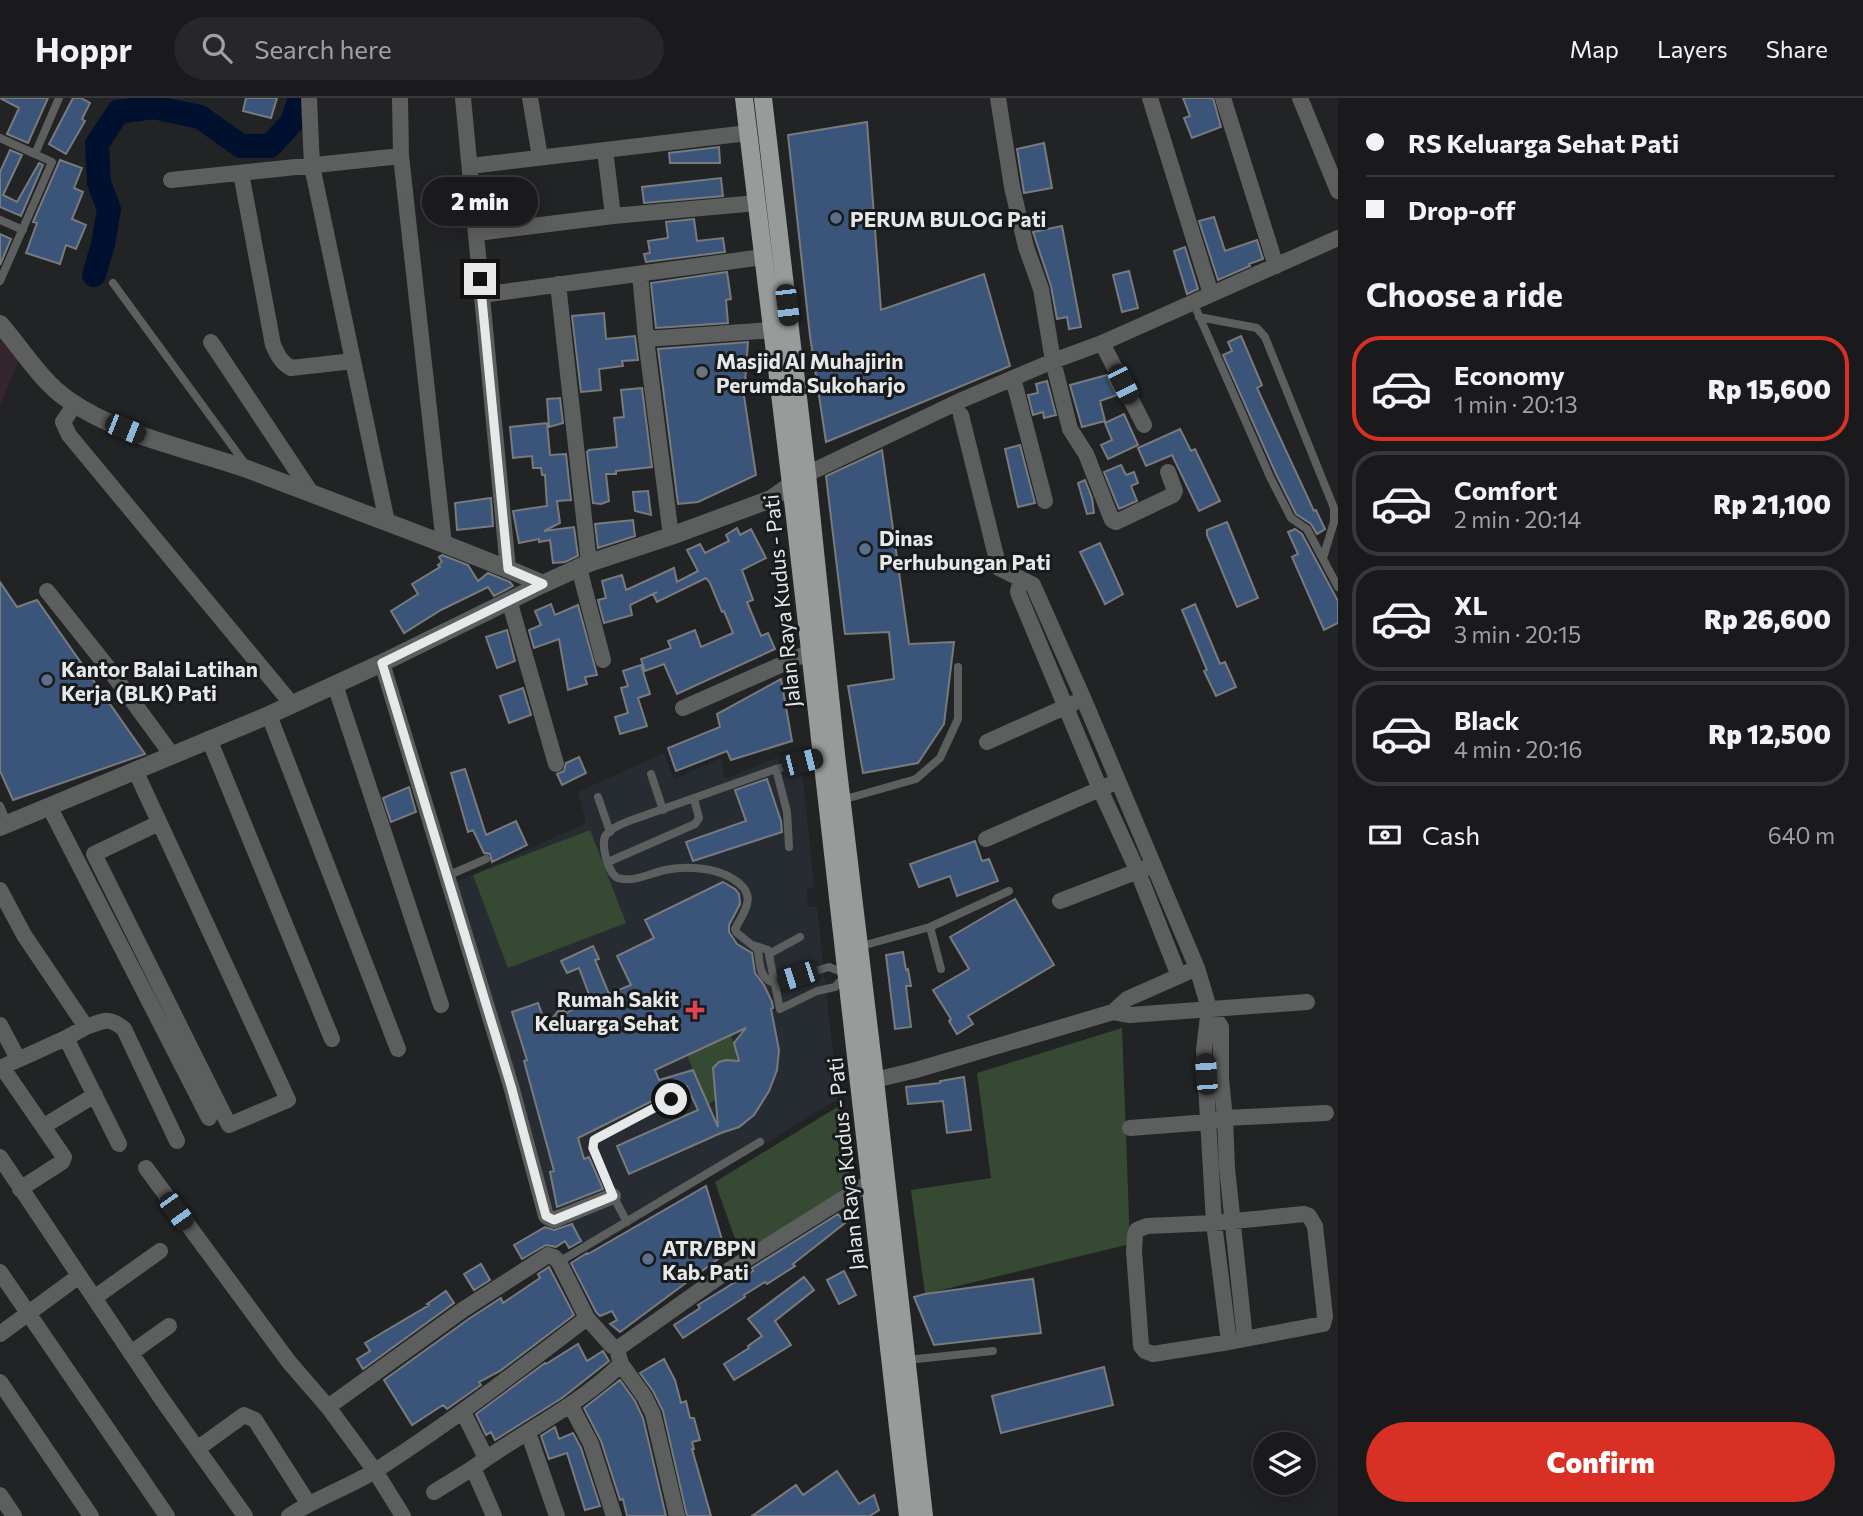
<!DOCTYPE html>
<html lang="en">
<head>
<meta charset="utf-8">
<style>
  body { margin:0; font-family:Commissioner,sans-serif; background:#272729; color:#f1f3f6; height:100vh; display:flex; flex-direction:column; font-size:26px; white-space:nowrap }
  * { box-sizing:border-box; margin:0 }
  p { font-size:23px; color:#9fa1a3 }
  .icon { flex:none; width:38px; height:38px; fill:none; stroke:currentColor; stroke-width:2; stroke-linecap:round; stroke-linejoin:round }
  .map { position:relative; flex:1; overflow:hidden }
  .details { display:flex; flex-direction:column; background:#1a1a1c; width:525px }
  .details>* { flex:none }
  .banner { display:grid; align-content:center; height:154px; padding:0 28px; background:#1a1a1c }
  .fabs { position:absolute; left:1253px; top:1334px; display:grid; gap:14px }
  .fabs a { display:grid; place-items:center; width:63px; height:63px; border-radius:50%; background:#1a1a1c; box-shadow:0 4px 18px #0003,0 0 0 2px #38383b; font-size:35px }
  .end { position:absolute; width:32px; height:32px; margin:-16px; border:9px solid #e7e8ea; background:#111; box-shadow:0 0 0 4px #111 }
  .from { border-radius:50% }
  .bubble { position:absolute; height:49px; border-radius:24px; background:#1a1a1c; box-shadow:0 4px 18px #0003,0 0 0 2px #38383b; font-size:23px; font-weight:800; line-height:49px; text-align:center }
  .car { position:absolute; width:21px; height:42px; margin:-21px -10px; border-radius:9px; box-shadow:0 0 5px 2px #0007; background:linear-gradient(#222 24%,#8ab4d8 0 40%,#222 0 76%,#8ab4d8 0 86%,#222 0) }
  .banner b { display:flex; align-items:center; gap:24px; height:66px; font-size:26px }
  .banner b+b { border-top:2px solid #38383b }
  .banner i { width:18px; height:18px; background:#f1f3f6 }
  ul { padding:0; list-style:none }
  li { display:flex; align-items:center; gap:21px; height:105px; margin:0 14px 10px; padding:0 14px; border:4px solid #38383b; border-radius:28px }
  li div { flex:1 }
  li b { display:block; font-size:26px }
  li em { font-style:normal; font-weight:800 }
  li.active { border-color:#d93025 }
  li>.icon { width:63px; height:63px; stroke-width:1.5 }
  h2 { padding:0 28px; font-size:32px; line-height:84px }
  .pay { display:flex; align-items:center; gap:18px; height:77px; padding:0 28px; font-size:26px }
  .pay p { margin-inline-start:auto }
  .button { display:flex; gap:14px; margin-top:auto; padding:14px 28px }
  .button a { flex:1; height:80px; border-radius:42px; background:#d93025; color:#fff; font-size:28px; font-weight:800; line-height:80px; text-align:center }
  header { display:flex; align-items:center; gap:42px; box-sizing:border-box; height:98px; padding:0 35px; background:#1a1a1c; border-bottom:2px solid #38383b }
  header strong { font-size:33px }
  nav { display:flex; gap:38px; margin-inline-start:auto; font-size:24px }
  .search { width:490px; height:63px; background:#272729; display:flex; align-items:center; gap:18px; box-sizing:border-box; padding:0 24px; border-radius:38px; color:#9fa1a3; font-size:26px }
  main { display:flex; flex:1; min-height:0 }
  .map>svg:first-child { display:block }
  .built { fill:#272c33 }
  .education { fill:#35252f }
  .green { fill:#364a33 }
  .lines { fill:none; stroke-linecap:round; stroke-linejoin:round }
  .river { stroke:#001130; stroke-width:24 }
  .building { fill:#3b557a; stroke:#787a7c; stroke-width:2; fill-rule:evenodd }
  .service { stroke:#5d5f5f; stroke-width:8 }
  .minor { stroke:#5d5f5f; stroke-width:16 }
  .tertiary { stroke:#5d5f5f; stroke-width:18 }
  .primary { stroke:#979b9a; stroke-width:18 }
  .route { stroke:#e7e8ea; stroke-width:9 }
  .service-dot { fill:#5c6f8a; stroke:#191a1c; stroke-width:2.5 }
  .worship-dot { fill:#6b7280; stroke:#191a1c; stroke-width:2.5 }
  .health-dot { fill:#e0444e; stroke:#191a1c; stroke-width:2.5 }
  .labels { text-anchor:middle; dominant-baseline:central; stroke-width:6; stroke-linejoin:round; paint-order:stroke }
  .poi-label { font-size:21px; font-weight:bold; fill:#e7e8ea; stroke:#191a1c; text-anchor:start }
  .street-label { font-size:21px; fill:#e7e8ea; stroke:#191a1c }
</style>
</head>
<body>
<header>
<strong>Hoppr</strong>
<div class="search"><svg class="icon" aria-label="search" viewBox="0 0 24 24"><circle cx="10" cy="10" r="6"/><path d="M15 15l6 6"/></svg>Search here</div>
<nav><a>Map</a><a>Layers</a><a>Share</a></nav>
</header>
<main>
<div class="map">
<svg width="1338" height="1418" viewBox="0 0 1338 1418">
  <rect width="100%" height="100%" fill="#222325"/>
  <!-- built -->
  <path class="built" d="M800 650 814 789 807 791 808 809H817L838 1001 585 1155 567 1119 554 1124 457 784 586 725 578 694 664 655 674 681 721 660 725 681Z"/>
  <!-- education -->
  <path class="education" d="M0 226 22 254 0 308Z"/>
  <!-- green -->
  <path class="green" d="M590 732 626 825 508 870 473 777Z
    M1122 930 1130 1146 925 1196 911 1092 991 1080 977 975Z
    M731 937 736 953 737 963C726 962 721 961 713 970L722 996 708 1007 681 943 686 940 693 954Z
    M839 1008 851 1089 740 1155 715 1084Z"/>
  <g class="lines">
    <!-- river -->
    <path class="river" d="M94 177 103 146 109 111 99 85 97 46 118 14 153 9 200 19 241 48H270L292 24 300 0"/>
  </g>
  <!-- building -->
  <path class="building" d="M0 0H48L28 45 7 36 19 10Z
    M73 0H81L90 5 82 21 85 23 66 56 49 46Z
    M246 0H277L271 20 243 13Z
    M1183 0H1213L1221 29 1192 40 1184 20 1190 18Z
    M867 24 881 212 984 176 1010 268 826 344 810 238 788 37Z
    M1044 45 1052 90 1024 95 1017 51Z
    M719 49 720 65H670L669 55Z
    M10 52 22 57 3 97 17 104 39 65 43 67 21 118 0 109V74Z
    M60 62 82 70 74 90 83 94 72 121 86 127 76 151 66 147 60 166 26 155 37 125 33 124Z
    M721 80 723 98 644 105 642 89Z
    M1214 119 1225 153 1257 142 1263 161 1249 166 1250 168 1218 182 1199 123Z
    M694 121 697 143 723 140 725 154 646 164 644 156 650 155 648 143 668 140 666 124Z
    M1062 128 1081 229 1069 231 1067 219 1057 221 1051 188 1033 134Z
    M0 136 11 141 0 167Z
    M1185 149 1198 191 1187 196 1174 153Z
    M1129 173 1138 210 1122 214 1113 177Z
    M727 174 731 201 726 202 728 225 656 230 651 185Z
    M604 215 606 241 635 238 638 262 622 263 623 268 599 271 601 292 581 294 572 218Z
    M1241 238 1262 287 1257 290 1314 413 1316 412 1325 431 1317 436 1311 426 1296 416 1276 376 1223 257 1232 253 1228 244Z
    M748 244 744 298 756 377 698 404 678 406 658 251Z
    M1107 277 1117 297 1100 303 1105 323 1082 329 1070 287Z
    M1047 283 1056 317 1044 320 1043 314 1033 317 1028 297 1038 295 1036 286Z
    M642 290 652 369 616 373V376H606L609 403 601 406 593 405 587 354 589 352 617 349 614 320 624 319 621 292Z
    M560 300 563 325 549 329 547 301Z
    M1124 316 1138 347 1108 361 1101 347 1112 342 1105 325Z
    M547 325 550 357 566 356 571 402 557 403 560 425 544 433 574 429 578 458 565 464 553 465 550 442 539 444V441L519 445 513 413 547 408 545 377H542L541 370H533L532 358 513 360 510 329Z
    M1180 331 1191 353 1195 351 1220 403 1199 413 1172 357 1146 368 1138 350Z
    M1020 347 1035 405 1018 409 1005 351Z
    M882 352 909 546 954 544 944 626 918 665 863 675 848 588 894 581 889 534 845 536 826 378Z
    M1121 367 1126 377 1134 374 1138 385 1131 388 1137 403 1119 411 1104 374Z
    M1085 382 1092 400 1094 415 1087 416 1078 385Z
    M648 393 651 417 635 413 633 394Z
    M491 400 493 428 457 432 455 405Z
    M633 422 635 438 598 450 595 426Z
    M1227 424 1258 500 1237 509 1207 437V432Z
    M737 430 740 437 751 431 766 460 742 472 753 502 747 504 761 538 768 535 775 551 677 596 664 566 645 573 641 561 671 550 668 543 695 532 701 549 733 535 724 513 722 514 710 485 706 480 657 504 653 496 657 494 630 507 632 517 604 525 598 502 606 500 602 483 622 477 626 492 674 470 677 484 698 473 687 452 700 446 705 455 729 443 726 437Z
    M1295 431 1302 436 1338 503V525L1324 532 1292 459 1298 456 1288 434Z
    M1100 445 1123 496 1105 506 1080 454Z
    M442 457 468 467 478 483 488 475 510 484 513 488 494 498 488 489 441 512 404 535 391 513 418 496 412 486 440 469 438 467 442 464 439 459Z
    M0 484 17 509 37 502 145 656 13 702 0 673Z
    M551 506 555 517 578 507 595 569 597 577 585 579 587 586 568 592 559 541 534 550 529 532 541 527 535 513Z
    M1195 506 1220 566 1225 564 1236 589 1216 598 1204 573 1207 572 1182 512Z
    M507 532 515 563 497 570 486 539Z
    M641 567 650 596 638 600 647 628 620 636 615 619 628 615 621 590 628 588 623 573Z
    M781 581 792 643 731 662 727 653 676 673 668 650 720 629 717 616Z
    M523 590 531 617 509 625 500 598Z
    M579 659 586 675 562 687 557 676 564 673 566 665Z
    M465 671 486 737 516 723 527 747 492 764 490 756 484 755 473 732 468 734 451 675Z
    M767 681 781 723 782 734 693 763 686 744 746 723 735 692Z
    M409 689 416 714 391 724 383 700Z
    M975 743 982 763 989 761 998 783 957 798 950 778 919 789 910 766Z
    M723 784 735 791 739 796 740 806 729 827V834L737 846 752 855 755 875 764 887 772 904 773 910 771 911 779 952 777 972 769 993 754 1017 739 1029 721 1035 629 1076 617 1048 698 1012 687 988 673 995H668L578 1040 584 1061 589 1059 603 1091 557 1109 550 1074 554 1073 524 963 527 962 512 914 538 905 546 928 558 913H564L567 915 590 899 579 870 567 875 561 863 593 848 599 861 595 862 609 896 631 887 617 858 654 840 645 822ZM746 930 734 945 739 963 726 962 719 964 713 970 718 1029 693 972 659 982 655 972Z
    M1015 801 1054 867 968 918 973 926 957 936 949 923 951 921 933 892 969 871 950 839Z
    M903 854 906 872 908 871 911 888H906L911 929 895 931 886 857Z
    M964 979 971 1032 947 1035 943 1003 908 1006 906 989 940 985V983Z
    M706 1088 726 1155 620 1234 610 1226 617 1222 612 1213 600 1218 596 1214 571 1165 587 1155 588 1156Z
    M838 1116 845 1125 793 1166 795 1168 767 1186 765 1184 744 1197 745 1199 683 1240 674 1227 700 1210 698 1207 753 1173 752 1170Z
    M572 1126 581 1143 569 1150 565 1143 556 1149 546 1147 522 1161 514 1147 545 1129 554 1132Z
    M481 1166 490 1182 474 1192 464 1176Z
    M549 1169 574 1217 500 1273 479 1284 481 1287 447 1311 443 1307 412 1327 384 1282 470 1220 501 1200 503 1205 540 1180 538 1176Z
    M844 1173 856 1197 839 1206 827 1182Z
    M804 1179 814 1192 775 1223 791 1247 734 1282 724 1266 749 1250 748 1248 762 1238 748 1221Z
    M1033 1181 1041 1235 934 1247 914 1199 925 1196Z
    M446 1193 454 1205 363 1271 357 1261 370 1253 365 1245 429 1207 427 1206Z
    M578 1246 587 1263 603 1253 609 1263 562 1300 495 1342 491 1334 486 1337 476 1316 545 1265 546 1266Z
    M664 1261 675 1282 681 1305 686 1303 690 1320H694L700 1342 692 1344 694 1351H692L711 1418H687L663 1313 653 1293 640 1275Z
    M1104 1269 1113 1307 1001 1335 992 1298Z
    M620 1282 635 1303 643 1320 666 1418H627L623 1401 620 1402 601 1343 584 1310Z
    M555 1329 559 1341 573 1335 581 1350 600 1408 585 1412 567 1355 549 1361 541 1338Z
    M837 1373 859 1406 874 1397 879 1412 870 1418H752L796 1387 803 1397Z"/>
  <g class="lines">
    <!-- service -->
    <path class="service" d="M0 40 35 56
      M0 122 23 132
      M0 183 52 64 35 56 59 0
      M113 185 246 367
      M1193 204 1270 379 1291 420 1307 431 1338 489
      M1199 219 1257 230 1265 239 1334 410V424L1323 460
      M823 659 776 671 629 723C621 726 611 730 606 737 600 745 608 776 618 780 633 785 651 775 665 772 686 768 715 769 733 781 758 796 746 811 735 831L737 835 758 852C760 867 759 881 775 885L829 869 847 876
      M776 671 787 714 789 749
      M651 676 663 712
      M598 699 610 734
      M842 702 916 681 940 660 958 621V569
      M0 708 8 726
      M608 764 695 726 699 720 694 701
      M447 778 486 761
      M930 829 941 871
      M753 847 768 852 780 911 817 893 835 889 845 878
      M858 849 930 829 1009 793
      M769 856 800 839
      M627 1124 613 1098 592 1050 593 1044 597 1039 671 1001
      M559 1164 760 1044
      M907 1262 993 1253"/>
    <!-- minor -->
    <path class="minor" d="M309 0 312 68 387 424
      M400 0 401 58 444 446
      M463 0 508 471
      M530 0 540 59
      M998 0 1012 89 1026 149 1041 191 1053 263 1070 331 1086 356 1112 422 1116 424 1173 397 1175 393 1168 374
      M1150 0 1211 196
      M1223 0 1276 168
      M1300 0 1338 93
      M605 52 613 118
      M470 68 748 35
      M241 75 273 247C278 257 281 265 291 270L353 263
      M171 82 401 58
      M477 135 613 118 757 105
      M640 176 646 241 671 438
      M558 186 589 465
      M481 197 763 159
      M646 241 773 232
      M211 244 312 396
      M1102 245 1144 327
      M1013 280 1045 403
      M75 306 63 324 69 337 291 605
      M961 317 999 470 1033 487 1084 602 1197 870 1127 901 1113 914
      M807 376 962 302 1053 263 1102 245 1338 140
      M579 470 603 562
      M1021 482 1018 493 1019 497 1100 691 1138 774 1179 878
      M47 493 106 567 172 657
      M509 502 556 666
      M382 565 511 988 546 1118 554 1122 613 1098
      M335 587 441 907
      M683 610 810 554
      M269 617 398 951
      M209 641 332 941
      M987 644 1074 605
      M135 672 288 1002 229 1027 94 756 159 725
      M49 708 209 1020
      M986 741 1109 687
      M0 792 24 837 86 929 66 940 0 970
      M1060 803 1146 770
      M1197 870 1209 910 1221 929V981L1225 1020 1227 1070 1245 1241
      M1209 910 1204 952 1214 1125 1229 1244
      M0 927 18 961
      M86 929C104 923 108 918 124 931L177 1043
      M66 940 119 1046
      M2 969 64 1059 62 1064 20 1091
      M875 982 916 972 1113 914 1130 917 1307 904
      M44 1028 95 997
      M1130 1030 1209 1024 1225 1020 1326 1015
      M0 1059 161 1300 245 1418
      M146 1070 289 1264 328 1309
      M1304 1116 1309 1118 1315 1128 1325 1218 1323 1226 1229 1244 1153 1256 1145 1253 1141 1248 1134 1153 1135 1137 1137 1132 1147 1128 1214 1125Z
      M0 1174 167 1418
      M94 1200 160 1153
      M0 1236 79 1178
      M131 1255 169 1228
      M621 1266 644 1298 653 1316 677 1418
      M0 1284 91 1418
      M571 1308 591 1346 614 1418
      M463 1314 486 1360
      M528 1334 557 1418
      M197 1351 244 1317 255 1322 308 1405
      M434 1394 473 1370
      M0 1397 14 1418
      M289 1418C317 1399 350 1389 378 1371 451 1324 519 1272 587 1220L612 1248 617 1251 726 1174 870 1084
      M403 1418 375 1373 328 1309 464 1211 548 1157 554 1159 559 1164 587 1220
      M494 1418 473 1370C522 1334 577 1309 621 1266L617 1251"/>
    <!-- tertiary -->
    <path class="tertiary" d="M0 226C22 251 40 282 67 301 119 338 191 351 250 372 285 385 320 399 355 412 418 436 481 459 543 486
      M0 729 269 617 382 565 543 486 589 465 671 438 771 401 801 380"/>
    <!-- primary -->
    <path class="primary" d="M744 0 794 411 908 1418
      M763 0 807 376 836 656 875 982 924 1418"/>
  </g>
  <g class="lines">
    <!-- route -->
    <path class="route" d="M480 181 508 471 543 486 382 565 511 988 546 1118 554 1122 613 1098 593 1050 594 1042 671 1001"/>
  </g>
  <!-- markers -->
  <g class="service-dot">
    <circle cx="836" cy="120" r="7"/>
    <circle cx="865" cy="451" r="7"/>
    <circle cx="47" cy="582" r="7"/>
    <circle cx="648" cy="1161" r="7"/>
  </g>
  <circle class="worship-dot" cx="702" cy="274" r="7"/>
  <path class="health-dot" d="M691.5 901.5h7v7h7v7h-7v7h-7v-7h-7v-7h7z"/>
  <g class="labels">
    <!-- poi labels -->
    <g class="poi-label">
      <text x="850" y="120">PERUM BULOG Pati</text>
      <text x="716" y="262">Masjid Al Muhajirin<tspan x="716" dy="24">Perumda Sukoharjo</tspan></text>
      <text x="879" y="439">Dinas<tspan x="879" dy="24">Perhubungan Pati</tspan></text>
      <text x="61" y="570">Kantor Balai Latihan<tspan x="61" dy="24">Kerja (BLK) Pati</tspan></text>
      <text x="679" y="900" text-anchor="end">Rumah Sakit<tspan x="679" dy="24">Keluarga Sehat</tspan></text>
      <text x="662" y="1149">ATR/BPN<tspan x="662" dy="24">Kab. Pati</tspan></text>
    </g>
    <!-- street labels -->
    <g class="street-label">
      <text transform="translate(781 503) rotate(-96)">Jalan Raya Kudus - Pati</text>
      <text transform="translate(845 1066) rotate(-96)">Jalan Raya Kudus - Pati</text>
    </g>
  </g>
</svg>
<div class="fabs">
<a><svg class="icon" aria-label="layers" viewBox="0 0 24 24"><path d="M12 4l9 5-9 5-9-5zM3 14l9 5 9-5"/></svg></a>
</div>
<i class="end from" style="left:671px;top:1001px"></i>
<i class="end" style="left:480px;top:181px"></i>
<div class="bubble" style="left:422px;top:79px;width:116px">2 min</div>
<i class="car" style="left:787px;top:207px;rotate:173deg"></i>
<i class="car" style="left:1123px;top:286px;rotate:153deg"></i>
<i class="car" style="left:125px;top:331px;rotate:112deg"></i>
<i class="car" style="left:802px;top:664px;rotate:76deg"></i>
<i class="car" style="left:797px;top:878px;rotate:252deg"></i>
<i class="car" style="left:1206px;top:976px;rotate:356deg"></i>
<i class="car" style="left:176px;top:1113px;rotate:144deg"></i>
</div>
<section class="details">
<div class="banner">
<b><i class="from"></i>RS Keluarga Sehat Pati</b>
<b><i></i>Drop-off</b>
</div>
<h2>Choose a ride</h2>
<ul>
<li class="active"><svg class="icon" aria-label="car" viewBox="0 0 24 24"><path d="M5 17H2v-5l4-1 3-4h7l3 4 3 1v5h-3M9 17h6M6 11h13"/><circle cx="7" cy="17" r="2"/><circle cx="17" cy="17" r="2"/></svg><div><b>Economy</b><p>1 min · 20:13</p></div><em>Rp 15,600</em></li>
<li><svg class="icon" aria-label="car" viewBox="0 0 24 24"><path d="M5 17H2v-5l4-1 3-4h7l3 4 3 1v5h-3M9 17h6M6 11h13"/><circle cx="7" cy="17" r="2"/><circle cx="17" cy="17" r="2"/></svg><div><b>Comfort</b><p>2 min · 20:14</p></div><em>Rp 21,100</em></li>
<li><svg class="icon" aria-label="car" viewBox="0 0 24 24"><path d="M5 17H2v-5l4-1 3-4h7l3 4 3 1v5h-3M9 17h6M6 11h13"/><circle cx="7" cy="17" r="2"/><circle cx="17" cy="17" r="2"/></svg><div><b>XL</b><p>3 min · 20:15</p></div><em>Rp 26,600</em></li>
<li><svg class="icon" aria-label="car" viewBox="0 0 24 24"><path d="M5 17H2v-5l4-1 3-4h7l3 4 3 1v5h-3M9 17h6M6 11h13"/><circle cx="7" cy="17" r="2"/><circle cx="17" cy="17" r="2"/></svg><div><b>Black</b><p>4 min · 20:16</p></div><em>Rp 12,500</em></li>
</ul>
<div class="pay"><svg class="icon" aria-label="cash" viewBox="0 0 24 24"><path d="M3 7h18v10H3z"/><circle cx="12" cy="12" r="2"/></svg>Cash<p>640 m</p></div>
<div class="button"><a>Confirm</a></div>
</section>
</main>
</body>
</html>
